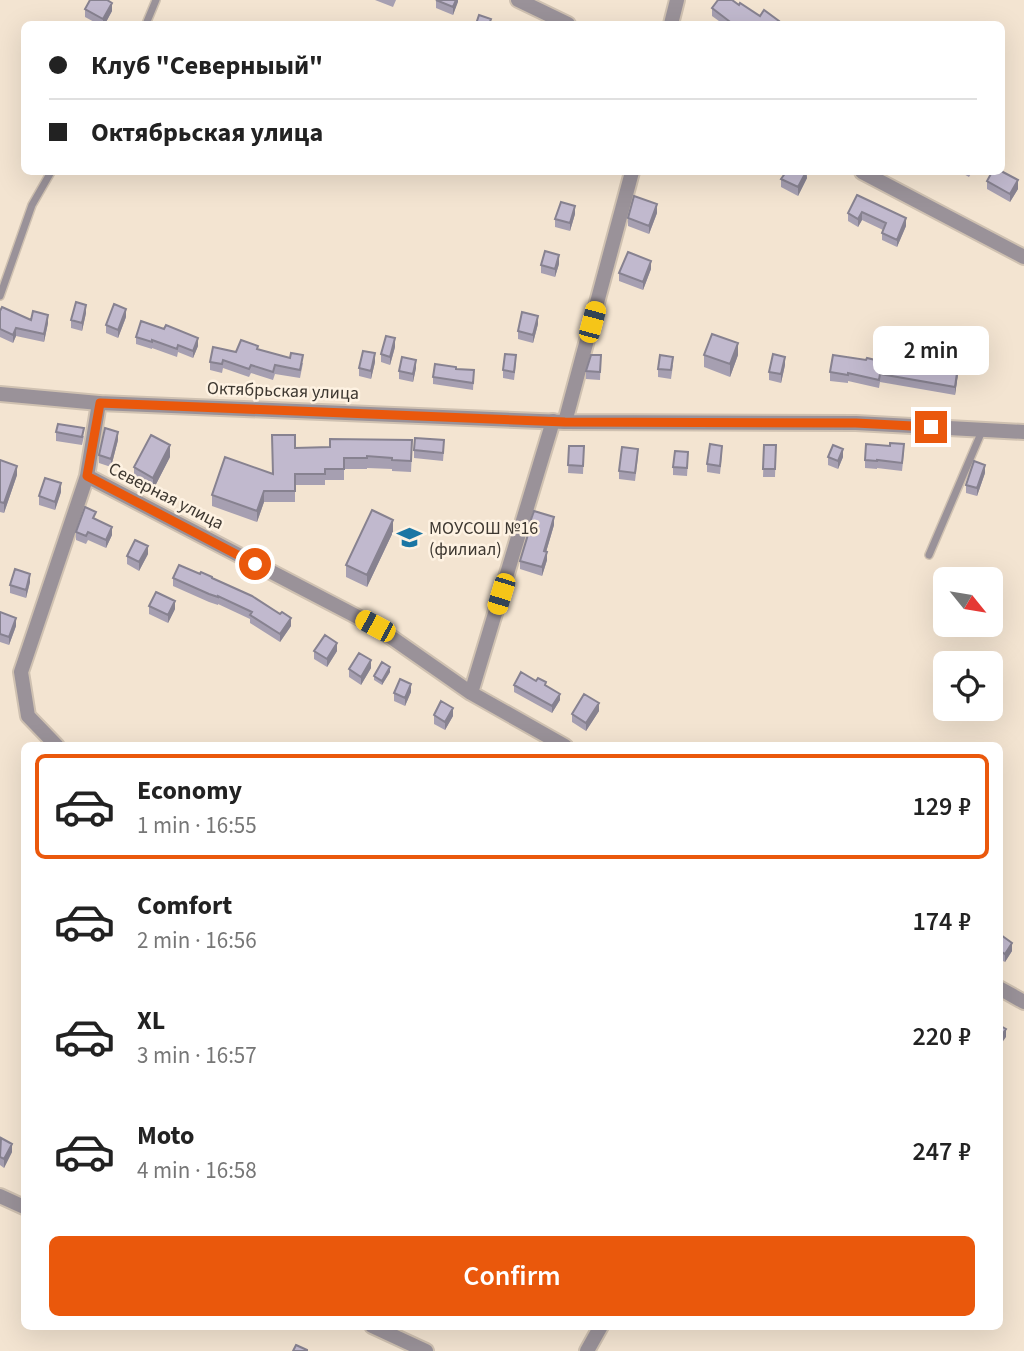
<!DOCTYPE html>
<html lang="en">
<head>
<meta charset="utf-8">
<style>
  body { margin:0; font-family:"Source Sans 3",sans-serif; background:#f6f6f6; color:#222; height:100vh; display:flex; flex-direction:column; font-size:26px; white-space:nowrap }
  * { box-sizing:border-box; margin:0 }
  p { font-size:23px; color:#767676 }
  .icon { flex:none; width:38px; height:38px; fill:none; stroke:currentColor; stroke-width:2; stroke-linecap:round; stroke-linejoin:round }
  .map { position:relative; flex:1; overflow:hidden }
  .drawer { position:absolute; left:21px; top:742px; width:982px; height:588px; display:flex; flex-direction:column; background:#fff; border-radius:10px; box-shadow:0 7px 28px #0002 }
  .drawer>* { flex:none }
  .top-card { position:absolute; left:21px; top:21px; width:984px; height:154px; border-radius:10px; box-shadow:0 7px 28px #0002; display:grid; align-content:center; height:154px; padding:0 28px; background:#fff }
  .needle { width:46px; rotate:120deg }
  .fabs { position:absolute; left:933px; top:567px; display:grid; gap:14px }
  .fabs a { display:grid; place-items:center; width:70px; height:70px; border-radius:10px; background:#fff; box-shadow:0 7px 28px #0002; font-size:35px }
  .end { position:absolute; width:32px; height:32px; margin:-16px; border:9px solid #ea580c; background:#fff; box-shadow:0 0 0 4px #fff }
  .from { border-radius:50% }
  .bubble { position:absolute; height:49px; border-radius:10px; background:#fff; box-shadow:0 7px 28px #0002; font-size:23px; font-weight:600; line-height:49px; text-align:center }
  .car { position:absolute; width:21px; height:42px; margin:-21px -10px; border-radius:9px; box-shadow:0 0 5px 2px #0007; background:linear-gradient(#f5c518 24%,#345 0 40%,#f5c518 0 76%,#345 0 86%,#f5c518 0) }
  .top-card b { display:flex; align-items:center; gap:24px; height:66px; font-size:26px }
  .top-card b+b { border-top:2px solid #e0e0e0 }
  .top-card i { width:18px; height:18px; background:#222 }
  ul { padding:12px 0 0; list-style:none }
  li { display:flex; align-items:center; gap:21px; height:105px; margin:0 14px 10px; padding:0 14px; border:4px solid transparent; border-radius:10px }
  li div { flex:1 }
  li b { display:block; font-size:26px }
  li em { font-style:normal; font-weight:600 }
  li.current { border-color:#ea580c }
  li>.icon { width:63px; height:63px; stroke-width:1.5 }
  .action { display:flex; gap:14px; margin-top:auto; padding:14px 28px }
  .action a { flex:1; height:80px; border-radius:10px; background:#ea580c; color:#fff; font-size:28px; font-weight:600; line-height:80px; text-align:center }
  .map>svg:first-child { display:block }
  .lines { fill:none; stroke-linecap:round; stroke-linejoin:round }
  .service-casing { stroke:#cfc1b1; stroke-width:10 }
  .minor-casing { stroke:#cfc1b1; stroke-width:18 }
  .tertiary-casing { stroke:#cfc1b1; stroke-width:18 }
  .service { stroke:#9a9299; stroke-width:7 }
  .minor { stroke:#9a9299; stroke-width:14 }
  .tertiary { stroke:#9a9299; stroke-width:14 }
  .wall { fill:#a69fb1 }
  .shaded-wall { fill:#878290 }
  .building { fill:#c1b9ce; stroke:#878290; stroke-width:2 }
  .route { stroke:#ea580c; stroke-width:9 }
  .labels { text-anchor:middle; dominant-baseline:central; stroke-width:5; stroke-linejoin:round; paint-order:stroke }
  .street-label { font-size:18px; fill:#3d3730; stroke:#fef2e2 }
  .poi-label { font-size:18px; fill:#3d3730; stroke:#fef2e2; text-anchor:start }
</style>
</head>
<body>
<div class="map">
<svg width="1024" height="1351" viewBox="0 0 1024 1351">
  <rect width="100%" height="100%" fill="#f3e4d1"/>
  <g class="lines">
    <defs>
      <path id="service" d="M146 24 156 0
        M0 296 32 205 51 172
        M929 555 982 431"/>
      <path id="minor" d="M518 0 568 24
        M671 24 677 0
        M862 172 1024 257
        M99 403 87 476 375 626 471 693 565 746
        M565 422 632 172
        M471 693 553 421
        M57 746 28 716 21 672 87 476
        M999 988 1024 1002
        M0 1196 24 1207
        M372 1326 426 1351
        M587 1351 601 1326"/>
      <path id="tertiary" d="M0 394 99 403 565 422 856 423 1024 432"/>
    </defs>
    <!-- service casing -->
    <use href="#service" class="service-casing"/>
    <!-- minor casing -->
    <use href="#minor" class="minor-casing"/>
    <!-- tertiary casing -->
    <use href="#tertiary" class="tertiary-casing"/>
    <!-- service -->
    <use href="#service" class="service"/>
    <!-- minor -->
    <use href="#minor" class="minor"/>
    <!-- tertiary -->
    <use href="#tertiary" class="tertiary"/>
  </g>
  <!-- wall -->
  <path class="wall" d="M375 0H396L393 7Z
    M436 0H458L453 15 436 8Z
    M739 5 760 16 779 24H723L712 16V8Z
    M85 9 112 11 105 24H98L85 17Z
    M807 172V178L798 196 781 187V179Z
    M960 172H972L969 177Z
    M987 181 1018 189 1010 202 987 189Z
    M857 195 906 226 897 247 882 240V233L883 230 862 220 858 227 848 221V213Z
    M657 213 649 234 628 226V218Z
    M575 214 570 231 555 227V219Z
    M559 264 555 277 541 273V265Z
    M651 269 643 290 619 281V273Z
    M0 311 31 320 48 323 44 342 16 336 13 343 0 337Z
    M86 313 82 331 71 328V320Z
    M126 317 118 338 106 333V325Z
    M538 324 533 343 518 339V331Z
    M136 337 198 346 193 358 178 352 177 357 152 348V349L136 344Z
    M395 347 390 365 381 362V354Z
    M258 349 303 363 300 378 275 374 273 380 251 373 249 377 223 368 222 373 210 370V362L236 352Z
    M601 355 600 380 586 379V371Z
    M704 355H738L730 377 704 367Z
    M375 362 371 379 359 376V368Z
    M516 363 514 380 503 378V370Z
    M944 364 958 374 955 395 880 382 879 388 848 381V383L830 381V372L896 365Z
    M673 365 671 379 658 377V369Z
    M785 365 781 383 769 380V372Z
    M416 368 413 382 399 379V371Z
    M456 369 474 370 473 390 433 384V377Z
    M56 432 84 436 82 445 56 441Z
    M118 440 111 467 99 463V455Z
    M764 445H776L775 477H763Z
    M569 446H584L583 474 568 473Z
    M295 448 412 451 411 472 392 471V469L367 468V469H344V480H325V485H295V502H264L257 522 212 506V495L273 474Z
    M444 448 443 461 414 458V450Z
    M904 452 902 471 877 468V469L865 468V460Z
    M722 454 720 474 707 472V464Z
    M170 457 153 490 134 479V467Z
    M638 457 635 481 619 479V471Z
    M828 457H843L838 469 828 465Z
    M0 460 17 475 4 513 0 512Z
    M688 460 687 476 673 475V467Z
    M985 473 977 496 966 493V485Z
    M61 492 55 510 39 505V496Z
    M96 519 112 535 106 548 88 540 86 544 76 540V532Z
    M554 525 546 552 547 560 542 576 520 569V561L528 534V528Z
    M393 532 367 587 346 577V565Z
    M148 554 139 571 127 564V556Z
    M200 574 212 579 291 626 280 642 250 623V619L218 604V605L209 602 173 586V578Z
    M30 582 26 598 10 593V585Z
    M149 606 175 609 168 623 149 614Z
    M0 612 16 626 9 645 0 642Z
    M314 651H337L327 667 314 659Z
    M371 668 361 685 349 677V669Z
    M390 672 382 685 374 680V676Z
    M514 685 546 686 560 700 552 713 514 692Z
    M411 692 405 706 394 701V693Z
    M599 711 586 731 572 722V714Z
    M434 715 453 716 445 730 434 724Z
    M999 937 1012 951 1005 962 999 959Z
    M0 1139 12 1152 4 1168 0 1165Z"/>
  <!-- shaded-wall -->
  <path class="shaded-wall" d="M456 0H458V2L453 15V7Z
    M112 3V11L105 24H103V19Z
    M806 172 807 178 798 196V187Z
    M1018 180V189L1010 202V194Z
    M657 204V213L649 234V226Z
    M575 206V214L570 231V223Z
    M862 212V220L858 227V219Z
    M906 218V226L897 247V240Z
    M559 255V264L555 277V269Z
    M651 261V269L643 290V282Z
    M86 305V313L82 331V323Z
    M126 309V317L118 338V330Z
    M48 315V323L44 342V334Z
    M538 316V324L533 343V335Z
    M16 328V336L13 343V335Z
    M198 338V346L193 358V351Z
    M395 338V347L390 365V357Z
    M738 343V355L730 377V364Z
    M375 353V362L371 379V371Z
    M785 357V365L781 383V374Z
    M416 360V368L413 382V374Z
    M958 366V374L955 395V387Z
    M118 432V440L111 467V459Z
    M170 445V457L153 490V478Z
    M843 449V457L838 469V461Z
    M985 465V473L977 496V488Z
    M17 466V475L4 513V503Z
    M61 483V492L55 510V502Z
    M264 491V502L257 522V511Z
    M554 517V525L544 559V551Z
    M393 520V532L367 587V575Z
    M112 527V535L106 548V540Z
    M148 546V554L139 571V562Z
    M547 552V560L542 576V567Z
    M30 574V582L26 598V590Z
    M175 601V609L168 623V615Z
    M16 618V626L9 645V637Z
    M291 618V626L280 642V634Z
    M337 643V651L327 667V659Z
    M371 660V668L361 685V677Z
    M390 667V672L382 685V681Z
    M411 684V692L405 706V698Z
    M560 694V700L552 713V706Z
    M599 703V711L586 731V723Z
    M453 708V716L445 730V722Z
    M1012 943V951L1005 962V954Z
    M1006 1029V1037L999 1047V1039Z
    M12 1144V1152L4 1168V1159Z"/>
  <!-- building -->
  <path class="building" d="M90 0H107L112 3 103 19 85 9Z
    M436 0H456L453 7Z
    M718 0H732L739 5 740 3 760 16 764 10 779 21 777 24H729L727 23 729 21 712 8Z
    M479 15 491 19 489 24H476Z
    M1001 171 1018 180 1010 194 987 181 992 172Z
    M786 172H806L798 187 781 179Z
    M857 195 906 218 897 240 882 233 886 223 862 212 858 219 848 213Z
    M634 196 657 204 649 226 628 218Z
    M561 202 575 206 570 223 555 219Z
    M545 251 559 255 555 269 541 265Z
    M628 252 651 261 643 282 619 273Z
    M76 302 86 305 82 323 71 320Z
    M114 304 126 309 118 330 106 325Z
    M2 307 31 320 33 311 48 315 44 334 16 328 13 335 0 329V311Z
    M522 312 538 316 533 335 518 331Z
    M141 321 164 329 166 325 198 338 193 351 178 345 177 349 152 340V342L136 337Z
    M712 334 738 343 730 364 704 355Z
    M386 336 395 338 390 357 381 354Z
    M241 340 258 346 257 349 290 358 291 353 303 355 300 370 275 365 273 372 251 365 249 369 223 360 222 364 210 362 213 347 236 352Z
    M363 351 375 353 371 371 359 368Z
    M505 354 516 355 514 372 503 370Z
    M773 354 785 357 781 374 769 372Z
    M591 355H601L600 372 586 371Z
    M660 355 673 357 671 370 658 369Z
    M833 355 866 360 867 358 896 365 898 355 923 359V357L944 361 943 364 958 366 955 387 880 374 879 380 848 373V375L830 372Z
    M402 357 416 360 413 374 399 371Z
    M435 364 456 367V369L474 370 473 383 433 377Z
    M58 424 84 428 82 437 56 432Z
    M105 428 118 432 111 459 99 455Z
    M151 435 170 445 153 478 134 467Z
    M272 435H295V448L330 447V439L412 440 411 461 392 460V458L367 456V458H344V469H325V474H295V491H264L257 511 212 495 225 457 273 474Z
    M415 438 444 440 443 453 414 450Z
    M890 443 904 444 902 463 877 460V461L865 460 866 444 890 446Z
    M710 444 722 446 720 466 707 464Z
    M764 445H776L775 469H763Z
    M833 445 843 449 838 461 828 457Z
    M569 446H584L583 466 568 465Z
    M622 447 638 449 635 473 619 471Z
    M675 451 688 452 687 468 673 467Z
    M0 460 17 466 4 503 0 502Z
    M974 461 985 465 977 488 966 485Z
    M45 478 61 483 55 502 39 496Z
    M85 507 96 512 93 518 112 527 106 540 88 532 86 536 76 532Z
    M372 510 393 520 367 575 346 565Z
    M534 511 554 517 544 551 547 552 542 567 520 561 530 528H528Z
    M135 540 148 546 139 562 127 556Z
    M179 565 200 574 201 572 212 577V578L252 596 280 614 282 612 291 618 280 634 250 615 252 612 218 596V597L209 594 173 578Z
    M15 569 30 574 26 590 10 585Z
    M156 592 175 601 168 615 149 606Z
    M0 612 16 618 9 637 0 634Z
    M325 635 337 643 327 659 314 651Z
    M359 653 371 660 361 677 349 669Z
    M382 662 390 667 382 681 374 676Z
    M521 672 536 681 538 678 546 682 545 685 560 694 552 706 514 685Z
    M400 679 411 684 405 698 394 693Z
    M584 694 599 703 586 723 572 714Z
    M441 701 453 708 445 722 434 715Z
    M1001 935 1012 943 1005 954 999 950V937Z
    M999 1025 1006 1029 999 1039Z
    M1 1138 12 1144 4 1159 0 1157Z
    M296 1345 307 1350V1351H293Z"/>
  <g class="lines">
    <!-- route -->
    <path class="route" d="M255 564 87 476 100 403 565 422 856 423 931 427"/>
  </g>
  <!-- icons -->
  <defs>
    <symbol id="school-bare" viewBox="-9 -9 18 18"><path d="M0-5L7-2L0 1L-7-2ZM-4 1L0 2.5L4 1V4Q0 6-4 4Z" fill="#1b76a4" stroke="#fef2e2" stroke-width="2.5" paint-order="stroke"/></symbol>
  </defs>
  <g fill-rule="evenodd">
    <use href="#school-bare" x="392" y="520" width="35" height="35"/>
  </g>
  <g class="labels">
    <!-- street labels -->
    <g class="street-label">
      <text transform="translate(283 391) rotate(2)">Октябрьская улица</text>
      <text transform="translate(166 496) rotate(27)">Северная улица</text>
    </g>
    <!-- poi labels -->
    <g class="poi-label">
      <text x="429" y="528">МОУСОШ №16<tspan x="429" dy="21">(филиал)</tspan></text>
    </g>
  </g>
</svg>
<div class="fabs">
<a><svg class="needle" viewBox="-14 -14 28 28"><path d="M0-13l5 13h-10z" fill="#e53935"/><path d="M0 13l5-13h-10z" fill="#767676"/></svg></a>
<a><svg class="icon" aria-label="locate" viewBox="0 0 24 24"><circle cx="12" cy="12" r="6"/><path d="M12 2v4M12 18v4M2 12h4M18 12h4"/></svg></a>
</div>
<i class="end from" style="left:255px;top:564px"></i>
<i class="end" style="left:931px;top:427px"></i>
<div class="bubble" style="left:873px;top:326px;width:116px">2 min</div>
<i class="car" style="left:592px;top:322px;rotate:15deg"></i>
<i class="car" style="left:501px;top:594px;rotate:197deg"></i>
<i class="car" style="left:375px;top:626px;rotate:298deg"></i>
<div class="top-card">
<b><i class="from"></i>Клуб &quot;Северныый&quot;</b>
<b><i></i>Октябрьская улица</b>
</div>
<section class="drawer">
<ul>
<li class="current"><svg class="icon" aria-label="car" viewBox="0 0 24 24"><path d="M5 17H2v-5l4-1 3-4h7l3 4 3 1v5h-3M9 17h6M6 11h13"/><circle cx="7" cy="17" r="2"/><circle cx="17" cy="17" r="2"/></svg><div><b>Economy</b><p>1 min · 16:55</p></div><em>129 ₽</em></li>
<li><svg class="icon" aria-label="car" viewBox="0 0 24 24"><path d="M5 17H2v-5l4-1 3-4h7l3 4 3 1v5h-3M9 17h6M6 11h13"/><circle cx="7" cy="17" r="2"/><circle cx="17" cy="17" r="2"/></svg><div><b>Comfort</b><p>2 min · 16:56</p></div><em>174 ₽</em></li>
<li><svg class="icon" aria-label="car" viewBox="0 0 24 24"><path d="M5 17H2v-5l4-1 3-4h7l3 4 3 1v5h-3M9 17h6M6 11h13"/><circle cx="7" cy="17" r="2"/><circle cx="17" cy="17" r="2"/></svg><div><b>XL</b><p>3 min · 16:57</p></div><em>220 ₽</em></li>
<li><svg class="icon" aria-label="car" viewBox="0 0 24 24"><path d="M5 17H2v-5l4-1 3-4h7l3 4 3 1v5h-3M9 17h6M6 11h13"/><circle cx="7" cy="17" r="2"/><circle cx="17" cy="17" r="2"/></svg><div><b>Moto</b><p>4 min · 16:58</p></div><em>247 ₽</em></li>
</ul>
<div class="action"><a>Confirm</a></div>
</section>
</div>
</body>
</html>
